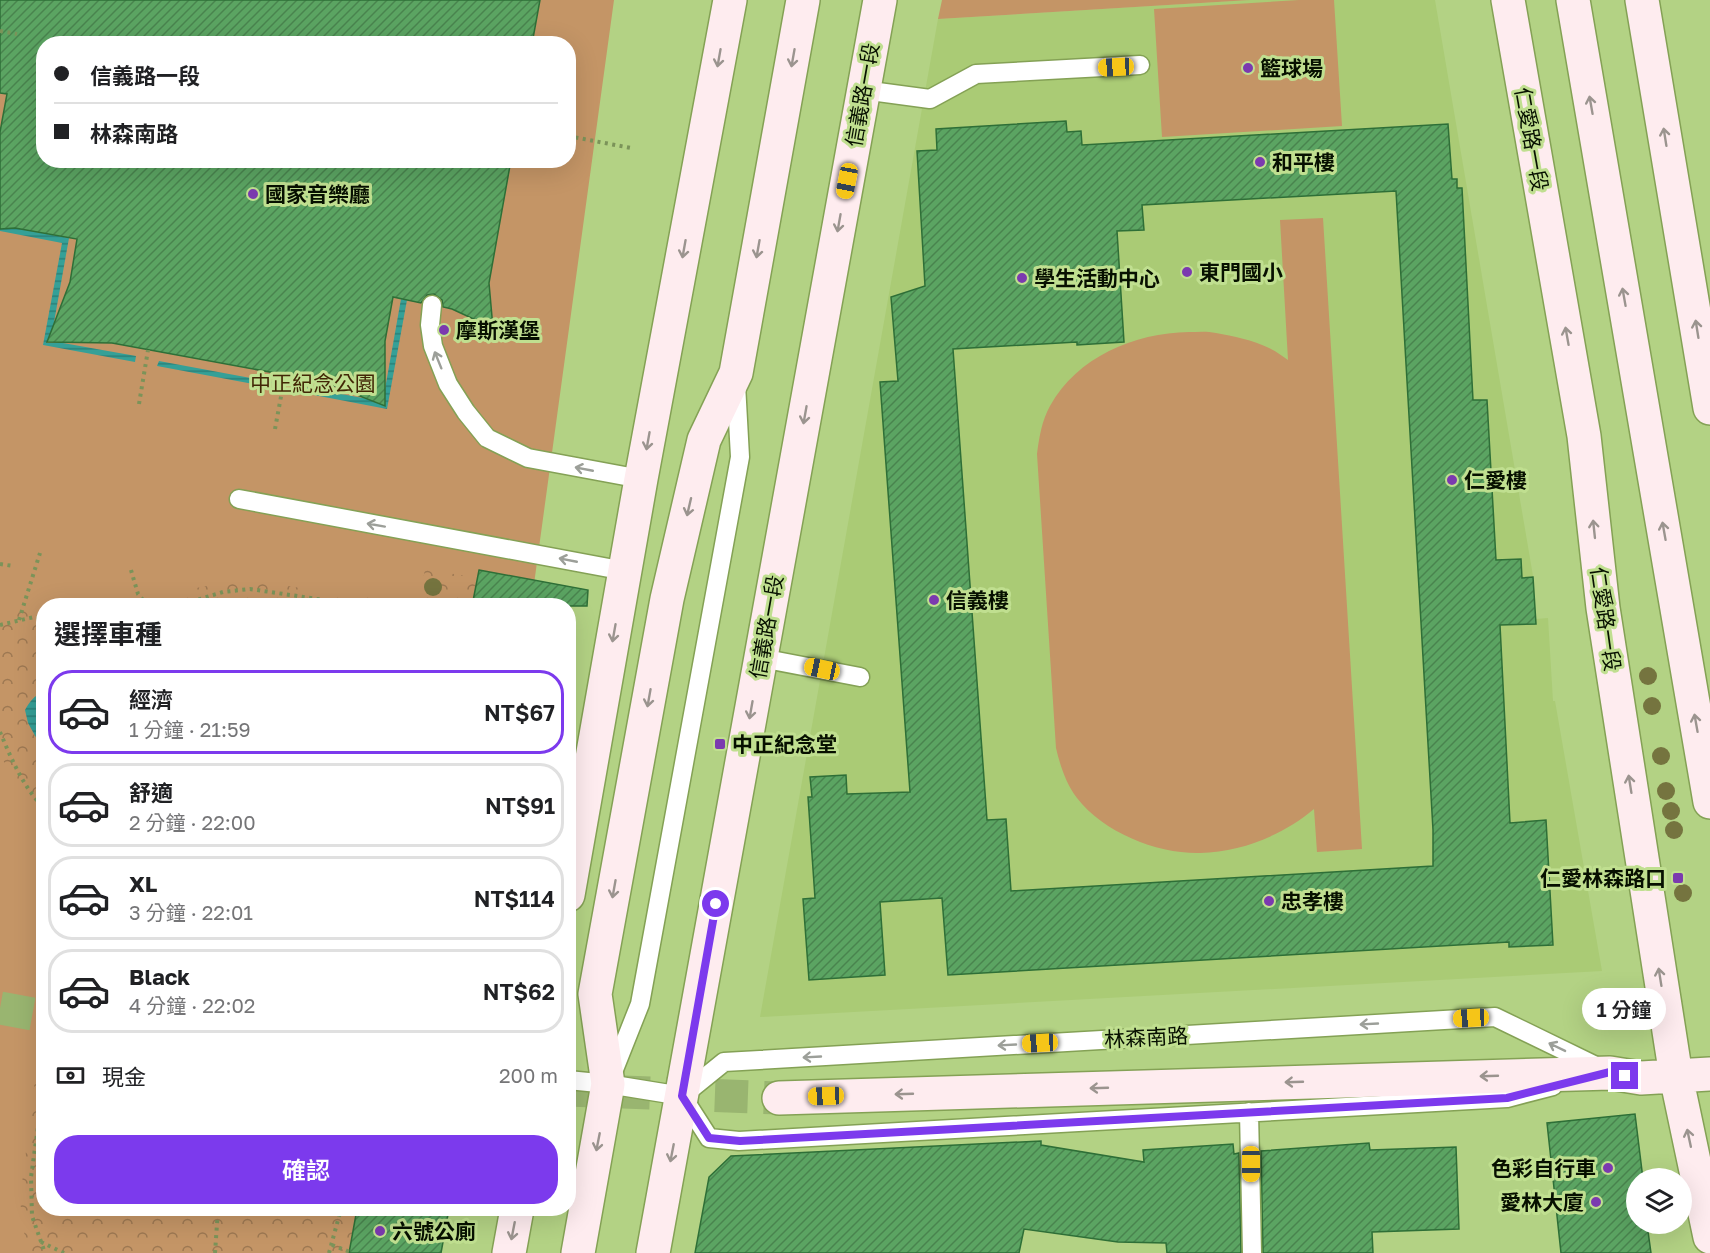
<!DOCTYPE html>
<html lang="zh-TW">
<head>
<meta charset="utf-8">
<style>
  body { margin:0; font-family:"Golos Text","Noto Sans TC",sans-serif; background:#f6f6f6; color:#202124; height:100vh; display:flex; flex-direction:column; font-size:22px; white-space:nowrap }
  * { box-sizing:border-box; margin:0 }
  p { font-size:20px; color:#757577 }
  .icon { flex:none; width:33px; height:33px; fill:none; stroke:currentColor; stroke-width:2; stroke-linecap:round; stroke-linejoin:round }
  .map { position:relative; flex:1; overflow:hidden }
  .panel { position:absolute; left:36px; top:598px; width:540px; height:618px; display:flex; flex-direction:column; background:#fff; border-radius:24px; box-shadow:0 6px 24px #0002 }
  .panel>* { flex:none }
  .guide { position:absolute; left:36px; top:36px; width:540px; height:132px; border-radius:24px; box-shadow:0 6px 24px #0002; display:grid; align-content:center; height:132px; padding:0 18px; background:#fff }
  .fabs { position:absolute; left:1626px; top:1168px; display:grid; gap:12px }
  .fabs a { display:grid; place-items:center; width:66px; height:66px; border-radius:50%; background:#fff; box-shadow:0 6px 24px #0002; font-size:30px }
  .end { position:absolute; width:27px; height:27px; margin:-14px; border:8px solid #7c3aed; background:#fff; box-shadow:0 0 0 3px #fff }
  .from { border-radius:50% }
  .bubble { position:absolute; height:42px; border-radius:21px; background:#fff; box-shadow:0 6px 24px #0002; font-size:20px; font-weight:600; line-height:42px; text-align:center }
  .car { position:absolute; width:18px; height:36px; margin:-18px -9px; border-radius:8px; box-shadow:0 0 4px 2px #0007; background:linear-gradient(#f5c518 24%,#345 0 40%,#f5c518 0 76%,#345 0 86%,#f5c518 0) }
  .guide b { display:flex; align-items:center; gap:21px; height:57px; font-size:22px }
  .guide b+b { border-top:2px solid #e0e0e0 }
  .guide i { width:15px; height:15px; background:#202124 }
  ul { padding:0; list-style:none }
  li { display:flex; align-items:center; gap:18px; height:84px; margin:0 12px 9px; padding:0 6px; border:3px solid #e0e0e0; border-radius:24px }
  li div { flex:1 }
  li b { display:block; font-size:22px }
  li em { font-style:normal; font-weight:600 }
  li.on { border-color:#7c3aed }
  li>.icon { width:54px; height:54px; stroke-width:1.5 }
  h2 { padding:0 18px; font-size:27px; line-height:72px }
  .pay { display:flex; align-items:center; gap:15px; height:66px; padding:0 18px; font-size:22px }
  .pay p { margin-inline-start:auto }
  .primary-button { display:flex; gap:12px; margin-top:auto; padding:12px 18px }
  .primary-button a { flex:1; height:69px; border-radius:24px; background:#7c3aed; color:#fff; font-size:24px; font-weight:600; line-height:69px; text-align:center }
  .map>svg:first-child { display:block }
  .built { fill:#aacb75 }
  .green { fill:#c49566; fill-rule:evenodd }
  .forest { fill:url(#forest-crowns) }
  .water { fill:url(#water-rules) }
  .building { fill:url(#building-hatch); stroke:#2e6f37; stroke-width:1.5; fill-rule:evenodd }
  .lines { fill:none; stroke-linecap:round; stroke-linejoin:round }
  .secondary-tunnel { stroke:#99b570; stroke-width:33; stroke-dasharray:33 16; stroke-linecap:butt }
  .lane-casing { stroke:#84a155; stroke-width:21 }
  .secondary-casing { stroke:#84a155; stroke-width:36 }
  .path { stroke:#7b9359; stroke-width:4; stroke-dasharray:3 4.5; stroke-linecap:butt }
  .lane { stroke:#fff; stroke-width:18 }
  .secondary { stroke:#feecef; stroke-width:33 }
  .tree { fill:#75743f }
  .oneway { stroke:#9b948f }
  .oneway2 { stroke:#9c9f99 }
  .route { stroke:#7c3aed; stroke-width:8 }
  .poi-dot { fill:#7b3aaf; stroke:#c0df90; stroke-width:2 }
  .labels { text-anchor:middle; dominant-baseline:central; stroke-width:6; stroke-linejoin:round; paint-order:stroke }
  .poi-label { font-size:21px; font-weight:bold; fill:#071000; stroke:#c0df90; text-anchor:start }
  .street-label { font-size:21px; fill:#071000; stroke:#c0df90 }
  .park-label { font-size:21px; fill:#422706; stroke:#c0df90 }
</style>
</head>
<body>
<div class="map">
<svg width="1710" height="1253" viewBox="0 0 1710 1253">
  <defs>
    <pattern id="forest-crowns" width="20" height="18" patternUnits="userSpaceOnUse" patternTransform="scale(1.5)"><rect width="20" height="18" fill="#c49566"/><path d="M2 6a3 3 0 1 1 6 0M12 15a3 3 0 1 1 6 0" fill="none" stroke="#9d7852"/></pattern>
    <pattern id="water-rules" width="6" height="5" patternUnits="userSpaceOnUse" patternTransform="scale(1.5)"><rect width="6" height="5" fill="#35a097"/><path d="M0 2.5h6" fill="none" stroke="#2b8179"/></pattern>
    <pattern id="building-hatch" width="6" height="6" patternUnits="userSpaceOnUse" patternTransform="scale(1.5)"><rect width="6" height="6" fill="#5ba462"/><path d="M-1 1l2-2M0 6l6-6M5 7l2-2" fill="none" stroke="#49844e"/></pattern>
  </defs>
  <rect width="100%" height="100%" fill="#b3d284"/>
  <!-- built -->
  <path class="built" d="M1250 0H1435L1533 576 1536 619 1548 618 1553 701H1555L1602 971 760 1017 938 19Z"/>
  <!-- green -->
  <path class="green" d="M0 0H614L531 606H44V1209L418 1253H0ZM44 44H568V160H44Z
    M942 0H1250L938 19Z
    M1299 0H1334L1342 126 1162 137 1154 9Z
    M1323 218 1362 849 1317 852 1314 809C1283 835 1242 852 1200 853 1158 854 1104 833 1077 798 1066 784 1060 765 1056 748L1037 454C1039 438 1042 420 1050 406 1077 357 1134 333 1189 332 1198 332 1207 331 1216 333 1233 336 1253 340 1269 348 1276 351 1282 356 1288 360L1280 220Z"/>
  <!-- forest -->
  <path class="forest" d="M425 569 477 578 472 606H406L412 597 421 592Z
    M239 580 258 581 331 593 368 592 394 606H155L196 588Z
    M5 606 36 607 43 611V692L36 695 28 723 43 750V817L15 786 0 753V610Z
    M43 1030 44 1209H357L349 1253H29L23 1228 20 1199 36 1072Z"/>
  <!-- water -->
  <path class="water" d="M15 228 69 238 53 328 47 343H63L136 356 135 362 43 345 62 243 0 231V229Z
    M401 299 407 300 387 409 293 391 294 385 368 399 385 405V389Z
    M159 361 272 382 270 387 157 366Z
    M43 692V750L28 723 25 710C30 701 34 696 43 692Z"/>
  <!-- building -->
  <path class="building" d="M0 0H540L532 44H44V160H511L489 283 493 328 452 309 443 307 442 300 434 294 427 295 421 303 393 297 385 341V406L324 382 112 343 47 342 70 282 77 239 15 228 0 229V132L7 94 0 93Z
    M1066 121 1067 132 1081 131 1082 145 1448 124 1452 179H1457V188H1462L1473 400H1487L1496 560 1521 559 1522 578 1533 577 1536 624 1500 625 1510 823 1546 820 1553 945 1509 947V942L948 975 942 898 880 902 885 975 809 980 803 899 815 898 808 797H812L810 777 846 775 847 794 910 792 880 382 898 381 891 297 925 286 917 151 937 150 936 129ZM1396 191 1433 830V866L1011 891 1006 819 987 820 953 349 1077 342V345L1124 342 1117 231 1144 230 1142 205Z
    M479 570 588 590 587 606H472Z
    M1635 1114 1643 1179H1636V1224H1647L1651 1253H1561L1547 1123Z
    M1041 1141V1145L1144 1162 1143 1150 1233 1144 1234 1154 1239 1153 1241 1253H1167L1166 1243 1118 1242 1024 1229 1019 1253H695L709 1177 731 1156Z
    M1369 1143 1370 1150 1456 1147 1459 1229 1372 1232 1373 1253H1263L1261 1151Z
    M357 1209H449L441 1253H349Z"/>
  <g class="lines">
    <!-- secondary-tunnel -->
    <path class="secondary-tunnel" d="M0 1008 44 1016
      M568 1090 779 1098"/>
    <defs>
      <path id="lane" d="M863 90 930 99 976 74 1140 65
        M432 305 430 325 433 346 448 384 466 412 487 438 528 458 641 479
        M239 499 625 571
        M761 658 860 677
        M611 1077 640 1004 740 457 736 384
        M568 1080 608 1084 682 1096 724 1062 1495 1017 1600 1068
        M682 1096 709 1138 739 1141 1507 1098 1553 1086
        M1249 1112 1252 1253"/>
      <path id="secondary" d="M1508 0 1584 436 1603 608 1676 1076 1710 1237
        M1573 0 1710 802
        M1642 0 1710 408
        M568 895 641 479 730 0
        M779 1098 1610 1073 1641 1078 1710 1074
        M509 1253 517 1209
        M578 1253 608 1084 595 994 667 599 704 440 736 373 803 0
        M653 1253 880 0"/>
    </defs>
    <!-- lane casing -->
    <use href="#lane" class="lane-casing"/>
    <!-- secondary casing -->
    <use href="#secondary" class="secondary-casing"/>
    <!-- path -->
    <path class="path" d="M0 31 17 34
      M568 136 631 148
      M139 404 148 350
      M275 429 285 375
      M0 564 13 566
      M131 570 138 594 148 606
      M177 606 223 592 250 589 324 600 371 603 375 606
      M19 620 40 553
      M0 625 34 617 44 619
      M0 732C11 758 23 787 44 808
      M44 1084 31 1177 32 1216 45 1253
      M41 1242 64 1253
      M332 1245 350 1252
      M215 1253 218 1209
      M329 1253 341 1209"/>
    <!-- lane -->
    <use href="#lane" class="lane"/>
    <!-- secondary -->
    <use href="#secondary" class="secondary"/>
  </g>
  <!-- trees -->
  <g class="tree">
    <circle cx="433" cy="587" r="9"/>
    <circle cx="1648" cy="676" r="9"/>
    <circle cx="1652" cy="706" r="9"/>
    <circle cx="1661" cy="756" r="9"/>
    <circle cx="1666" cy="791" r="9"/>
    <circle cx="1671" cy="811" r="9"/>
    <circle cx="1674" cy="830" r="9"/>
    <circle cx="1683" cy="893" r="9"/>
  </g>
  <!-- one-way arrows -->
  <defs><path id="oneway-shaft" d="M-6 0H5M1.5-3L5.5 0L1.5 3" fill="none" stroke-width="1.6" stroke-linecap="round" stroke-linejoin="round" transform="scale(1.5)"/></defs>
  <g class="oneway">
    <use href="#oneway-shaft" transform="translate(719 58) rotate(100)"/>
    <use href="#oneway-shaft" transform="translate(793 58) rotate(100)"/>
    <use href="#oneway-shaft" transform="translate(1591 105) rotate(-100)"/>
    <use href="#oneway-shaft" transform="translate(1665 137) rotate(-99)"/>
    <use href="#oneway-shaft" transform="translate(839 223) rotate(100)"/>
    <use href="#oneway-shaft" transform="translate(684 249) rotate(100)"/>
    <use href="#oneway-shaft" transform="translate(758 249) rotate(100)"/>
    <use href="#oneway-shaft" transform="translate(1624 297) rotate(-100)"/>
    <use href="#oneway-shaft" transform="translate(1697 329) rotate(-99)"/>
    <use href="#oneway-shaft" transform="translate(1567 336) rotate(-100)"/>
    <use href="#oneway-shaft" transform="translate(805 415) rotate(100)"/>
    <use href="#oneway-shaft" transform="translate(648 441) rotate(100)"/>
    <use href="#oneway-shaft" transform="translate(689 507) rotate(103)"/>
    <use href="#oneway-shaft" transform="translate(1594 529) rotate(-96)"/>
    <use href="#oneway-shaft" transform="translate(1664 531) rotate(-100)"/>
    <use href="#oneway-shaft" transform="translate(614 633) rotate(100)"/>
    <use href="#oneway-shaft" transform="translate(649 698) rotate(100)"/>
    <use href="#oneway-shaft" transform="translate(751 710) rotate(100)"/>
    <use href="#oneway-shaft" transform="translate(1696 723) rotate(-100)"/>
    <use href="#oneway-shaft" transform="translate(1630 784) rotate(-99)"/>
    <use href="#oneway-shaft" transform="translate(614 889) rotate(100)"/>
    <use href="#oneway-shaft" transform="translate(1660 977) rotate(-99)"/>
    <use href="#oneway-shaft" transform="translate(1489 1076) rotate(178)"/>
    <use href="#oneway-shaft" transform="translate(1294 1082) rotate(178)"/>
    <use href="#oneway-shaft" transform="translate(1099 1088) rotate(178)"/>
    <use href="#oneway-shaft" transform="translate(904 1094) rotate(178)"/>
    <use href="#oneway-shaft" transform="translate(1689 1138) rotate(-102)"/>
    <use href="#oneway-shaft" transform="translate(598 1142) rotate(101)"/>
    <use href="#oneway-shaft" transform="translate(672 1153) rotate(101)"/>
    <use href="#oneway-shaft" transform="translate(513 1231) rotate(101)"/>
  </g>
  <g class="oneway2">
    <use href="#oneway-shaft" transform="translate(438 360) rotate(-112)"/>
    <use href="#oneway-shaft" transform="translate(584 469) rotate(-169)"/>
    <use href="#oneway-shaft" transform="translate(376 525) rotate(-170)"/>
    <use href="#oneway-shaft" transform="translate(568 560) rotate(-169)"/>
    <use href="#oneway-shaft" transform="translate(1369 1024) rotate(177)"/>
    <use href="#oneway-shaft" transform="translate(1007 1045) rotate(177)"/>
    <use href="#oneway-shaft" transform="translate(1557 1047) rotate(-154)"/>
    <use href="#oneway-shaft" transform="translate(812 1057) rotate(177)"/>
  </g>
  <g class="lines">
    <!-- route -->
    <path class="route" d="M716 904 682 1096 709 1138 740 1141 1507 1098 1610 1072 1625 1076"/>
  </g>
  <!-- markers -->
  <g class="poi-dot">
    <circle cx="1248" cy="68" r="6"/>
    <circle cx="1260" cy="162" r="6"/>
    <circle cx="253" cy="194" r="6"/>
    <circle cx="1187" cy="272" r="6"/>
    <circle cx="1022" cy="278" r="6"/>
    <circle cx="444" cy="330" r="6"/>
    <circle cx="1452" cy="480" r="6"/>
    <circle cx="934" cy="600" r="6"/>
    <rect x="714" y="738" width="12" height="12" rx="3"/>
    <rect x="1672" y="872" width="12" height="12" rx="3"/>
    <circle cx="1269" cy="901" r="6"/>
    <circle cx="1608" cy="1168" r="6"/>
    <circle cx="1596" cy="1202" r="6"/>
    <circle cx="380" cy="1231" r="6"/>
  </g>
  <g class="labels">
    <!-- poi labels -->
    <g class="poi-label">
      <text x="1260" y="68">籃球場</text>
      <text x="1272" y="162">和平樓</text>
      <text x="265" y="194">國家音樂廳</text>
      <text x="1199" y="272">東門國小</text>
      <text x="1034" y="278">學生活動中心</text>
      <text x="456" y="330">摩斯漢堡</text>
      <text x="1464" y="480">仁愛樓</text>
      <text x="946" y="600">信義樓</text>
      <text x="732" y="744">中正紀念堂</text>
      <text x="1666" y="878" text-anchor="end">仁愛林森路口</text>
      <text x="1281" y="901">忠孝樓</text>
      <text x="1596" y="1168" text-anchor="end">色彩自行車</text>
      <text x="1584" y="1202" text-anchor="end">愛林大廈</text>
      <text x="392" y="1231">六號公廁</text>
    </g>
    <!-- street labels -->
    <g class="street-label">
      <text transform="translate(862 95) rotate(-80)">信義路一段</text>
      <text transform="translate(1532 139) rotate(80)">仁愛路一段</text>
      <text transform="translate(1606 619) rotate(82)">仁愛路一段</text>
      <text transform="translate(766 627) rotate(-80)">信義路一段</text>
      <text transform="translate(1146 1037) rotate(-3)">林森南路</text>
    </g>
    <!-- park labels -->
    <g class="park-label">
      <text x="313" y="383">中正紀念公園</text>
    </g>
  </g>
</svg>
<div class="fabs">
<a><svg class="icon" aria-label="layers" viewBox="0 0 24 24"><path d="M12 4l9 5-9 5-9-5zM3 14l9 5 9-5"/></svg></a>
</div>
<i class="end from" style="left:716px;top:904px"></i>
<i class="end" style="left:1625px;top:1076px"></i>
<div class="bubble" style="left:1582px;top:988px;width:84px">1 分鐘</div>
<i class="car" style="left:1116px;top:67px;rotate:267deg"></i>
<i class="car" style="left:847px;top:181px;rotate:191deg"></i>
<i class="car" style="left:822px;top:669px;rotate:282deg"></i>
<i class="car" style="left:1471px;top:1018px;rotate:267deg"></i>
<i class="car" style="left:1040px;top:1043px;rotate:267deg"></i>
<i class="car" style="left:826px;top:1096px;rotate:268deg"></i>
<i class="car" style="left:1251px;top:1164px;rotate:180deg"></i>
<div class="guide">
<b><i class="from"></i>信義路一段</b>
<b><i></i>林森南路</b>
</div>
<section class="panel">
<h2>選擇車種</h2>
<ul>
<li class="on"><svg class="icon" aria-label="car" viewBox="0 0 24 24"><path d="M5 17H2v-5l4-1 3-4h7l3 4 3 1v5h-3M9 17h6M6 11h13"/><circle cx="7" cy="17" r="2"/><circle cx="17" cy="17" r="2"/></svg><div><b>經濟</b><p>1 分鐘 · 21:59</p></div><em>NT$67</em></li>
<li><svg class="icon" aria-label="car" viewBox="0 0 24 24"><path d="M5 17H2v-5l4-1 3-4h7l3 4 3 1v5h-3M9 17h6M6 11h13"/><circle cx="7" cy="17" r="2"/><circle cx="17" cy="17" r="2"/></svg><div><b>舒適</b><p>2 分鐘 · 22:00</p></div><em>NT$91</em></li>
<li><svg class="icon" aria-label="car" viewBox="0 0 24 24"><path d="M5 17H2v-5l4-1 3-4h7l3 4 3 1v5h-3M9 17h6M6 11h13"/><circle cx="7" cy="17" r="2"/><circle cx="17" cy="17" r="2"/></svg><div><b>XL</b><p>3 分鐘 · 22:01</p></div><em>NT$114</em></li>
<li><svg class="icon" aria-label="car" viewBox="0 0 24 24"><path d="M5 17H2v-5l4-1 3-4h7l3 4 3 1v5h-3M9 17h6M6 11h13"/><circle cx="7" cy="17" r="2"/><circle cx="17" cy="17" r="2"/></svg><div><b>Black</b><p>4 分鐘 · 22:02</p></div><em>NT$62</em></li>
</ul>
<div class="pay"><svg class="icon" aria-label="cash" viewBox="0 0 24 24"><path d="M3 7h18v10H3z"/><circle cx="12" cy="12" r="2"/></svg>現金<p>200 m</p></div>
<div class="primary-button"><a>確認</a></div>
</section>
</div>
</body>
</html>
